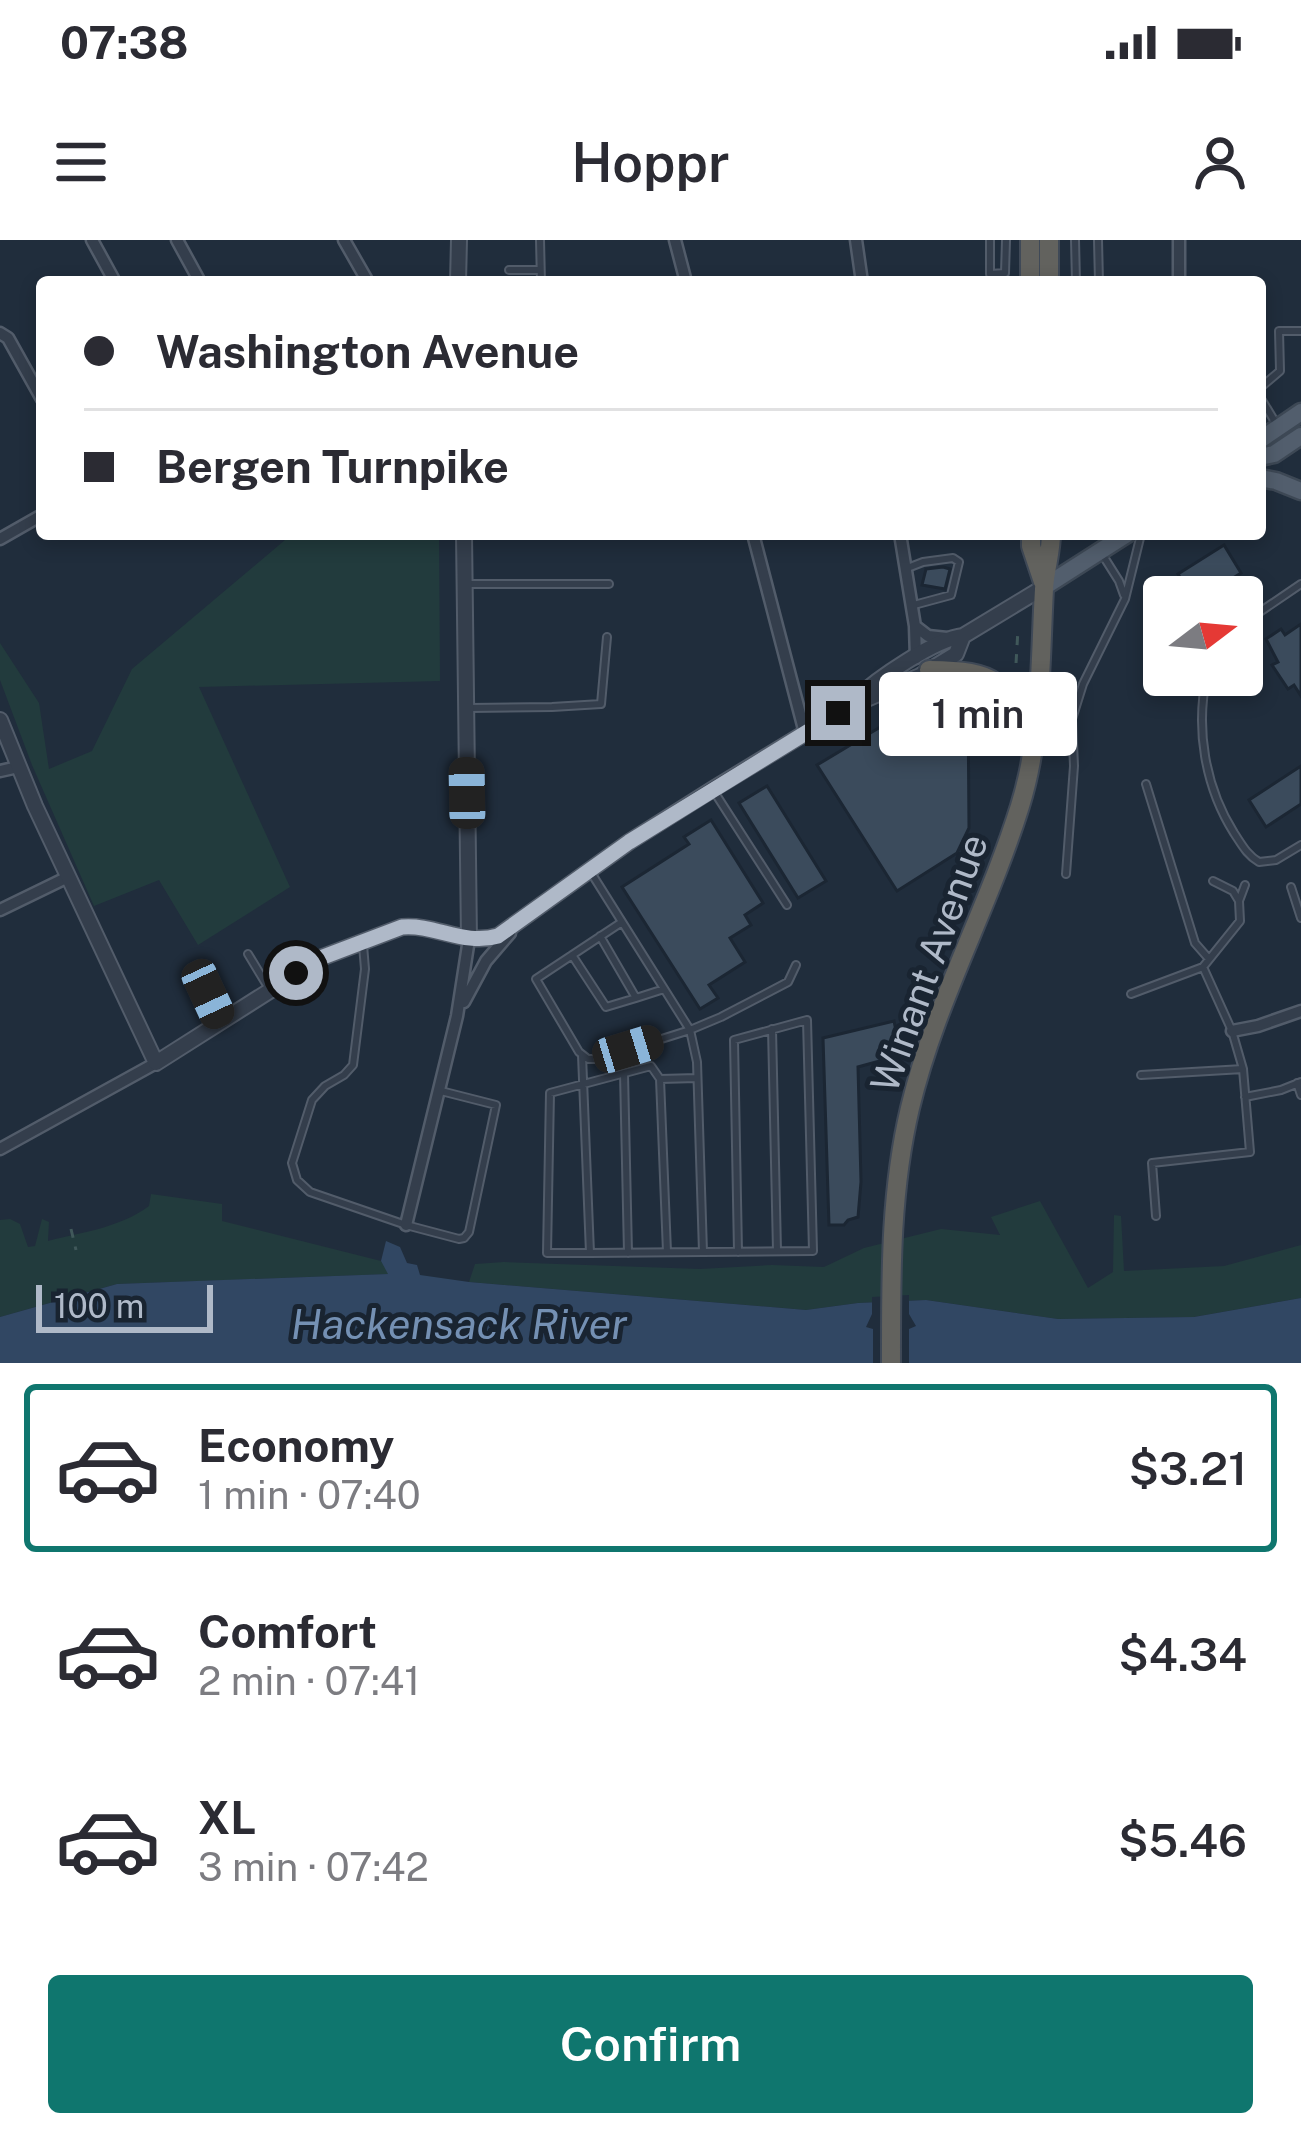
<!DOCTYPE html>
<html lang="en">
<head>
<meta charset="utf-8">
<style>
  body { margin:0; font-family:"Public Sans",sans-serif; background:#f7f7f7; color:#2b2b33; height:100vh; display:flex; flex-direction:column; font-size:45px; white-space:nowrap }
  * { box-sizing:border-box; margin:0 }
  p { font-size:39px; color:#7c7c81 }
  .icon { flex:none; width:66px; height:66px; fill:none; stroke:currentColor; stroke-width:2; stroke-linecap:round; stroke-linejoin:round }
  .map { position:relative; height:1123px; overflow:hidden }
  .drawer { display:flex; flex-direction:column; background:#fff; flex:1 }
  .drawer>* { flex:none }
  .hud { position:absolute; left:36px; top:36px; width:1230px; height:264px; border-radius:12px; box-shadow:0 6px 18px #0003; display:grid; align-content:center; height:264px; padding:0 48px; background:#fff }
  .needle { width:78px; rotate:74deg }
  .fabs { position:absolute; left:1143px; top:336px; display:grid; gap:24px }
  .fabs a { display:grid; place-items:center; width:120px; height:120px; border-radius:12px; background:#fff; box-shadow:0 6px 18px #0003; font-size:60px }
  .scale { position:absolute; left:36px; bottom:30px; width:177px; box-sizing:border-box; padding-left:12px; border:6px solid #afb9c8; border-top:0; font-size:33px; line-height:42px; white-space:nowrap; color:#afb9c8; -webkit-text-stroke:9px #192431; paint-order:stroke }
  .end { position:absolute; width:54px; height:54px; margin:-27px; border:15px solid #afb9c8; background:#111; box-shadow:0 0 0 6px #111 }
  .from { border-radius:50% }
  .bubble { position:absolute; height:84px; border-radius:12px; background:#fff; box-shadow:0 6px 18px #0003; font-size:39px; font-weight:600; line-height:84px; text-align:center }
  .car { position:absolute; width:36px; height:72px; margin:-36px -18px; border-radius:15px; box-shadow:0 0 9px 3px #0007; background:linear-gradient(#222 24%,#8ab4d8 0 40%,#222 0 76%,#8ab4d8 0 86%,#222 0) }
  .hud b { display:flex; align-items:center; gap:42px; height:114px; font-size:45px }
  .hud b+b { border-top:3px solid #e1e1e2 }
  .hud i { width:30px; height:30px; background:#2b2b33 }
  ul { padding:21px 0 0; list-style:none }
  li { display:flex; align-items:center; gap:36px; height:168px; margin:0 24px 18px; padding:0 24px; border:6px solid transparent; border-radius:12px }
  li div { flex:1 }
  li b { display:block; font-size:45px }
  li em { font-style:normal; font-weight:600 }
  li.active { border-color:#0f766e }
  li>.icon { width:108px; height:108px; stroke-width:1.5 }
  .action { display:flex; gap:24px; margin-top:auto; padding:24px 48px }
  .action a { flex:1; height:138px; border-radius:12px; background:#0f766e; color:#fff; font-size:48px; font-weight:600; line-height:138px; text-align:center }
  .status { display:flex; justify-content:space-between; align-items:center; height:84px; padding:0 60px; background:#fff; direction:ltr }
  .status svg { height:33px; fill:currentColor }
  header { display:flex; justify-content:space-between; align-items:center; height:156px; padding:0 48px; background:#fff; font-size:54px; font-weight:600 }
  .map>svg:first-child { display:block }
  .green { fill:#223b3d }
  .water { fill:#314763 }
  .pier { fill:#202d3c }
  .building { fill:#3b4b5c; stroke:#1b2633; stroke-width:3 }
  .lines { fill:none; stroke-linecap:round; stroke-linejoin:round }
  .service-casing { stroke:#525c6a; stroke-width:10 }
  .minor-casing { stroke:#525c6a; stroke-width:15 }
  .tertiary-casing { stroke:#525c6a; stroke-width:18 }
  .primary-casing { stroke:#3d4855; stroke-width:21 }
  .trunk-casing { stroke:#3f4957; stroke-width:22 }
  .path { stroke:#40585a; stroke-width:3; stroke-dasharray:9 9; stroke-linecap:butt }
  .service { stroke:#343e4c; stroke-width:6 }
  .minor { stroke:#343e4c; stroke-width:10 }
  .tertiary { stroke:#343e4c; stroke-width:14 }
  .primary { stroke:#525e6d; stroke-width:16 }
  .trunk { stroke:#62625e; stroke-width:18 }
  .route { stroke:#afb9c8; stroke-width:15 }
  .labels { text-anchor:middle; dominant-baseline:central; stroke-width:10; stroke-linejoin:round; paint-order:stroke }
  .street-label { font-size:39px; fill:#afb9c8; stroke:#192431 }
  .water-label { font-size:42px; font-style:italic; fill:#7490b3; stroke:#192431 }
</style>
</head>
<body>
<div class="status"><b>07:38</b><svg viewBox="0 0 49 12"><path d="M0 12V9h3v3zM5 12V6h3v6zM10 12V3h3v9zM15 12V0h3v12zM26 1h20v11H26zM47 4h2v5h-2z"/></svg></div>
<header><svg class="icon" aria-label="menu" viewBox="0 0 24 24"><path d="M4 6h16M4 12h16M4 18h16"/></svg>Hoppr<svg class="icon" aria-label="person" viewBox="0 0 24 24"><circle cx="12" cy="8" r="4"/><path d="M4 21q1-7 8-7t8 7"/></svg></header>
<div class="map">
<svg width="1301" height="1123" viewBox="0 0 1301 1123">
  <rect width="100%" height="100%" fill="#202d3c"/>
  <!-- green -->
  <path class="green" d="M282 294H439L440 441 199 447 290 647 198 705 159 640 94 666 32 525 0 440V403L39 463 49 529 92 511 132 429 285 300Z
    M151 954 222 964V981L381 1021 390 1034 117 1044 0 1077V980L10 979 20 984 28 1007 35 1006 42 979 49 982 48 1001C83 992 119 988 149 966Z
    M1040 961 1088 1048 1113 1032 1114 975 1121 976 1124 1031 1224 1026 1301 1005V1058L1194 1077 1058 1079 926 1060 858 1063 806 1070 469 1042 475 1024 504 1022 700 1029 772 1025 824 1027 864 1008 941 989 1000 995 991 977Z"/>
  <!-- water -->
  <path class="water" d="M386 1001 400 1007 407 1023 417 1025 420 1035 469 1042 806 1070 858 1063 926 1060 1058 1079 1194 1077 1301 1058V1123H0V1077L117 1044 388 1034 381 1021Z"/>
  <!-- pier -->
  <path class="pier" d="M909 1055V1074L916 1086 909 1089V1123H873V1089L866 1087 872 1074V1057Z"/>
  <!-- building -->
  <path class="building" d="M1224 305 1241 333 1203 357H1192L1178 334Z
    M943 327 950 329 945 349 922 345 926 329Z
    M1301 384V456L1294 445 1288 449 1272 425 1278 422 1266 399 1281 389 1285 395Z
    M957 455H968L969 588 957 613 897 651 817 525 887 483 890 488 919 471 920 474 947 458H957Z
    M1301 526V564L1266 587 1249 560Z
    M767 546 826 641 798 658 739 563Z
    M711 580 763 663 745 675 751 685 730 698 745 722 709 745 718 758 700 769 622 647 689 604 684 597Z
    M894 781 896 791 887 819 858 827 861 942 858 977 848 980 844 985H829L823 798Z"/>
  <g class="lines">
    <defs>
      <path id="service" d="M540 0 541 42
        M990 0V34L1005 33 1006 0
        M1075 0 1076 42
        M1098 0 1099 42
        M509 30H540
        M1260 148 1280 131 1279 91H1301
        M1260 157 1277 185
        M1102 314 1119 341 1124 355
        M905 329 923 322 953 318 959 322 951 355 914 365
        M469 344H609
        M1242 384 1301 344
        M1207 435C1195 488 1205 547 1234 593 1242 605 1247 615 1259 622L1276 620 1301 605
        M470 468 552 467 601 464 607 397
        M1146 544 1195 703 1209 719
        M715 553 787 665
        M1066 634 1074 526 1072 479 1083 444 1125 359 1141 294
        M1213 641 1233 651 1239 661
        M1291 647 1301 678
        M622 682 536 739 579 812 588 819H598L690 790 721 777 788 742 796 725
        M363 705 365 729 353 825 344 835 325 846 312 860 292 923 297 940 310 952 406 985 459 999 464 998 469 992 496 865 441 851
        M248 714 268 747
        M572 715 606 767 636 758 600 696
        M195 727 220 782
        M1203 727 1232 791 1243 829
        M1131 754 1203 727 1240 681 1239 661 1245 645
        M636 758 664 749
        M772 789 777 1011
        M582 815 590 1013 703 1012 697 822 690 790 590 631
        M624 833 628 1013
        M1141 835 1243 829 1250 912 1152 923 1156 976
        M660 839 697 838
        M1297 843 1301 855
        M1245 857 1281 850 1301 842
        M703 1012 813 1011 807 780 734 800 738 1012
        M590 1013H547L550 853 651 826 660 839 667 1012"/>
      <path id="minor" d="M92 0 115 42
        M177 0 200 42
        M344 0 368 42
        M675 0 686 42
        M856 0 862 42
        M1179 0V42
        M0 93 8 98 42 159
        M753 294 805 493
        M900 294 915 386 916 418
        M0 299 42 275
        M915 386 928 396 947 398
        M0 531 18 527
        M0 670 68 637
        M464 762 486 721 510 693
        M1232 791 1258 786 1301 771
        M0 909 156 823
        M406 985 457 776 469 699"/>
      <path id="tertiary" d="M458 42 459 0
        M464 294 469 699
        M856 459C877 439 935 399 963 396L1044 347
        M0 480 35 566 156 823 323 717 402 687C436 684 464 706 498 696L629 602 713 549 848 467 920 436 956 414 963 396"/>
      <path id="primary" d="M1260 200 1301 172
        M1260 217 1274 214 1301 196
        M1260 238 1276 241 1301 251
        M1044 347 1127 294"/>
      <path id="trunk" d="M1030 0V42
        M1049 0V42
        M1031 294V306L1043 342
        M929 430C999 431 1003 440 1033 501
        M891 1123C891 1037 890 952 910 868 935 763 988 669 1020 566 1042 495 1040 422 1044 349 1045 330 1051 312 1051 294"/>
    </defs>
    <!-- service casing -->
    <use href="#service" class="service-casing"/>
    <!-- minor casing -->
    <use href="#minor" class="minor-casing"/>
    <!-- tertiary casing -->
    <use href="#tertiary" class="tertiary-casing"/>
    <!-- primary casing -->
    <use href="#primary" class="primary-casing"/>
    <!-- trunk casing -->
    <use href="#trunk" class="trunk-casing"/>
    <!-- path -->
    <path class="path" d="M1015 441 1018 389
      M71 989 76 1010"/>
    <!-- service -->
    <use href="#service" class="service"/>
    <!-- minor -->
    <use href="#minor" class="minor"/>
    <!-- tertiary -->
    <use href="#tertiary" class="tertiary"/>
    <!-- primary -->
    <use href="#primary" class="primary"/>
    <!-- trunk -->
    <use href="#trunk" class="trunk"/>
  </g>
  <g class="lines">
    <!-- route -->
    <path class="route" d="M296 733 323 717 402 687C435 684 464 706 498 696L629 602 838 473"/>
  </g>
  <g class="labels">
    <!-- street labels -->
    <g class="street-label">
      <text transform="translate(929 723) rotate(-70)">Winant Avenue</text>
    </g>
    <!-- water labels -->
    <g class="water-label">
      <text x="459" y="1083">Hackensack River</text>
    </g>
  </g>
</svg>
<div class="fabs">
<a><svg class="needle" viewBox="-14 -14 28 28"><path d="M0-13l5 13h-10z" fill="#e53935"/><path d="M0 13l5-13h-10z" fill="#7c7c81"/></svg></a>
</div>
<div class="scale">100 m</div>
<i class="end from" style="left:296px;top:733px"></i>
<i class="end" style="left:838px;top:473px"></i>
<div class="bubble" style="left:879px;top:432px;width:198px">1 min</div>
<i class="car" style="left:467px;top:553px;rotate:359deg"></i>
<i class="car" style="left:208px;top:754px;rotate:155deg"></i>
<i class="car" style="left:628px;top:809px;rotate:73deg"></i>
<div class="hud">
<b><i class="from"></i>Washington Avenue</b>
<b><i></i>Bergen Turnpike</b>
</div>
</div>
<section class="drawer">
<ul>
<li class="active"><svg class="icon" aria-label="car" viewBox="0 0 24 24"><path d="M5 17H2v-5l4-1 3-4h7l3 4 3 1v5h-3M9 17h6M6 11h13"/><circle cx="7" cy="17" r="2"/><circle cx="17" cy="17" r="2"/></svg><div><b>Economy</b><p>1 min · 07:40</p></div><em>$3.21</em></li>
<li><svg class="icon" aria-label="car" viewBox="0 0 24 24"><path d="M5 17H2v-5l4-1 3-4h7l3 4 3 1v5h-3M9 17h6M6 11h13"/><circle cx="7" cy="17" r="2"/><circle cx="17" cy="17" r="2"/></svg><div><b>Comfort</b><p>2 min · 07:41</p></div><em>$4.34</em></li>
<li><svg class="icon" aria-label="car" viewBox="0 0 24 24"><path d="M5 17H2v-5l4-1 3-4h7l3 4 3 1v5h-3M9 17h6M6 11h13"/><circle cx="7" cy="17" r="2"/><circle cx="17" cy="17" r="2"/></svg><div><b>XL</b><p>3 min · 07:42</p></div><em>$5.46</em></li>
</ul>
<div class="action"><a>Confirm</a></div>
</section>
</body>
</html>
